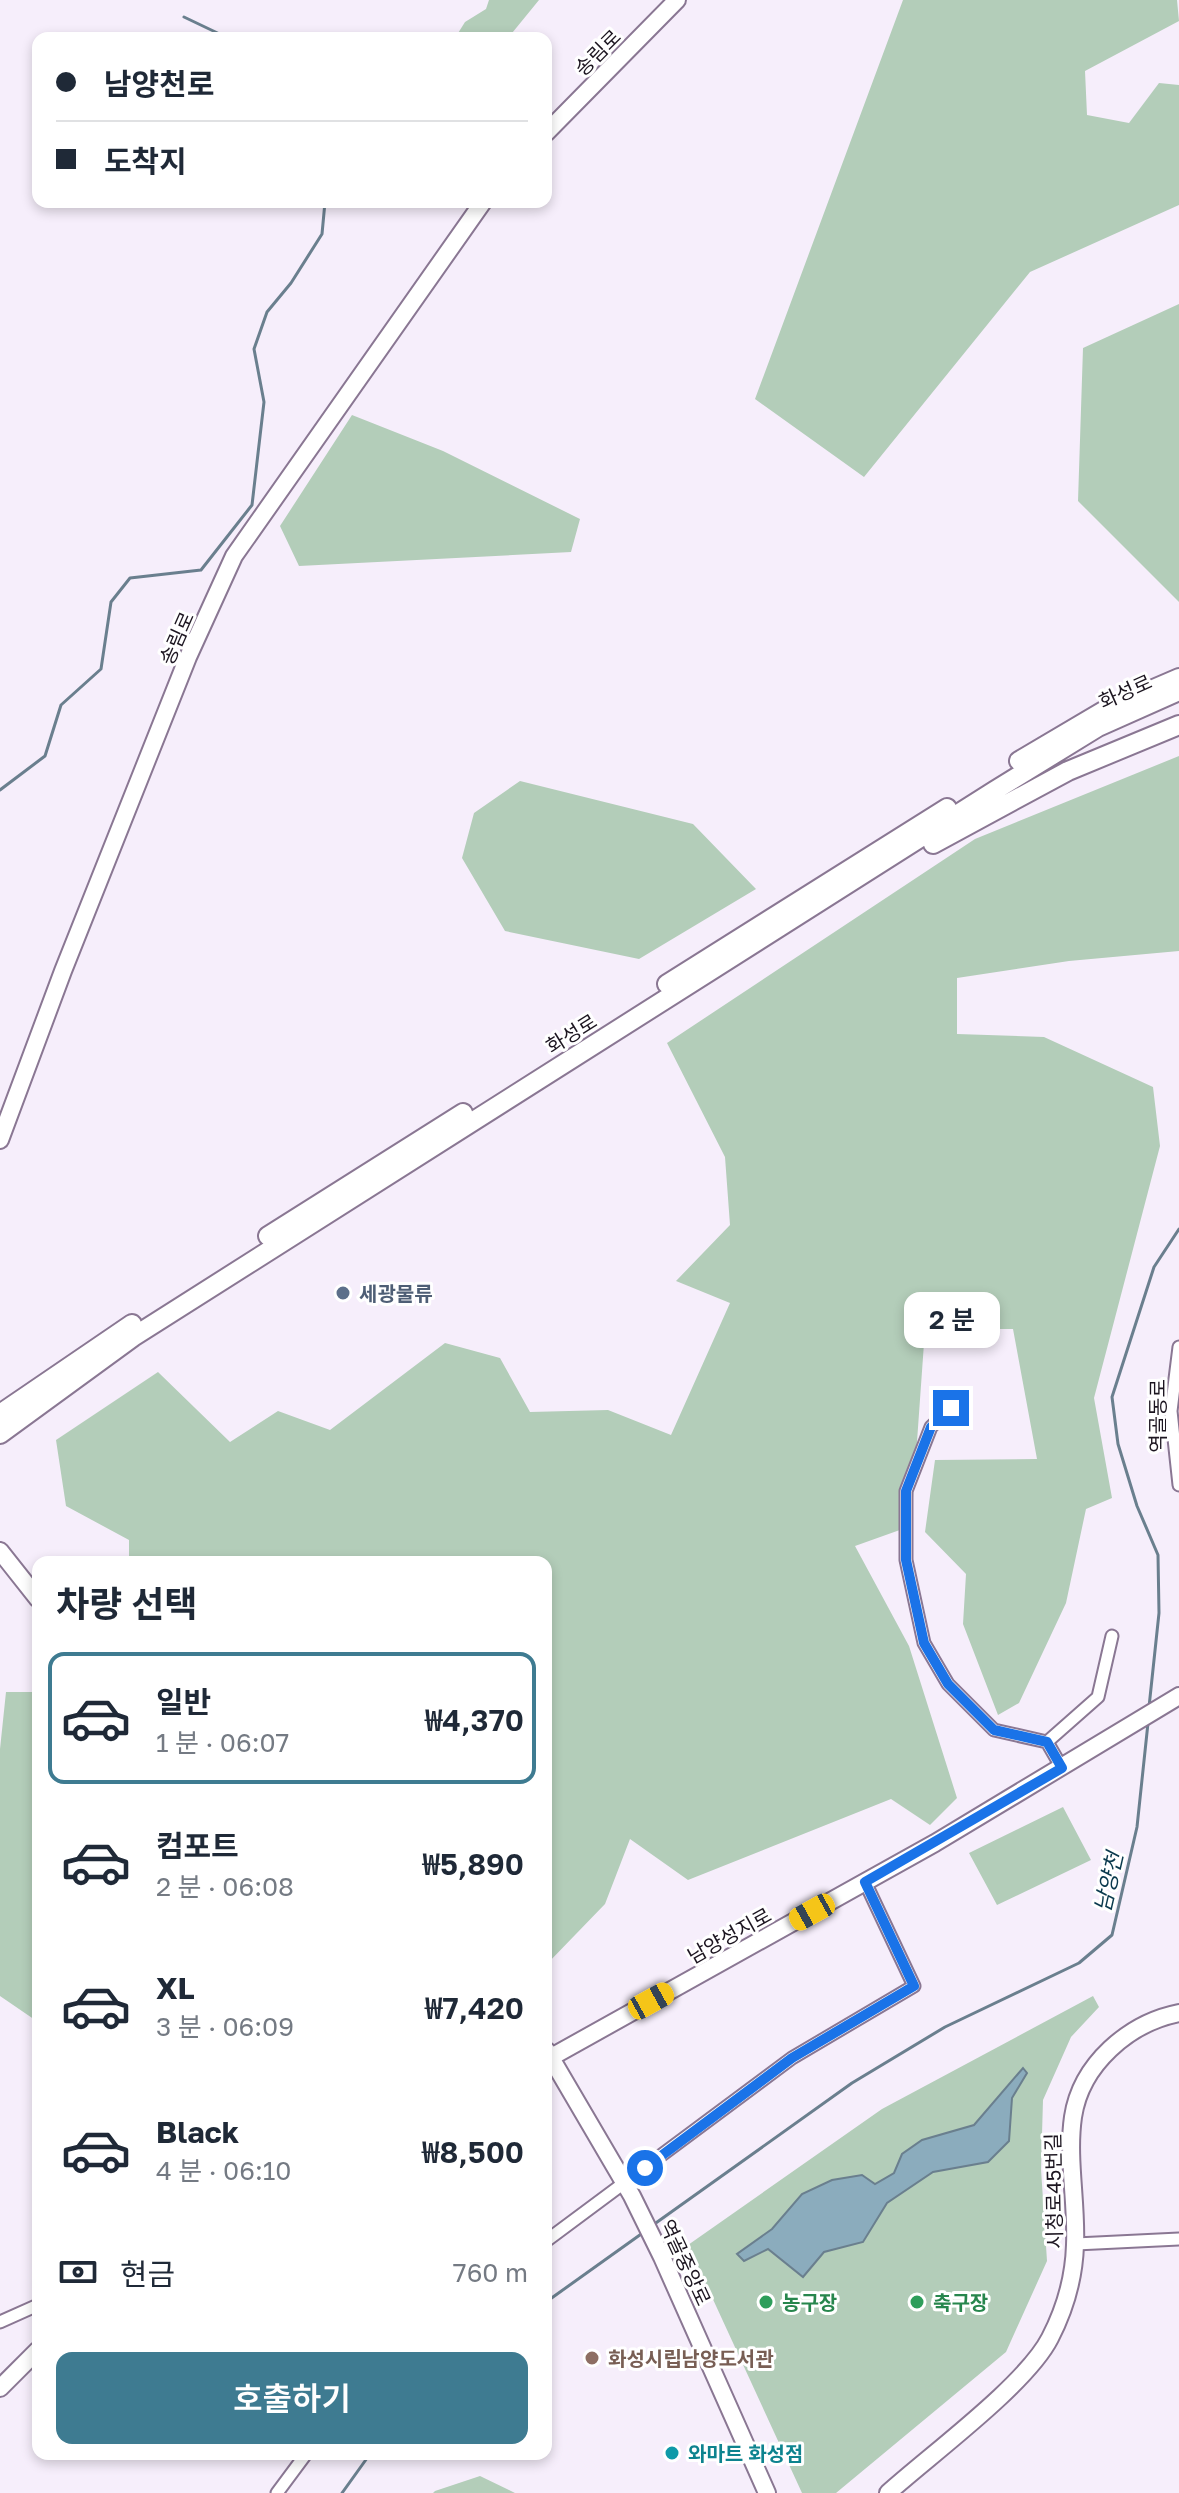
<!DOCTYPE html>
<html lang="ko">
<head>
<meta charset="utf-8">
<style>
  body { margin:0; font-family:"Golos Text","Noto Sans KR",sans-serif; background:#f2f2f3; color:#1f2937; height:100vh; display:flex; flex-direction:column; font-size:30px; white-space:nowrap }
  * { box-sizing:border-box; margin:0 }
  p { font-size:26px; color:#747a83 }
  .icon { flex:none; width:44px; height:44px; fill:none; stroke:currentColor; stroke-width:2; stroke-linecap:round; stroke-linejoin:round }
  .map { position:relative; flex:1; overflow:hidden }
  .side { position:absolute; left:32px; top:1556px; width:520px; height:904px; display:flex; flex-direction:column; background:#fff; border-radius:16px; box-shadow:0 4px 12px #0003 }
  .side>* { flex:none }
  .guide { position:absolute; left:32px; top:32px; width:520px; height:176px; border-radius:16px; box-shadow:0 4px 12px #0003; display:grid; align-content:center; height:176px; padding:0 24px; background:#fff }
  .end { position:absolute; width:36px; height:36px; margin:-18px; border:10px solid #1a73e8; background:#fff; box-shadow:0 0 0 4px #fff }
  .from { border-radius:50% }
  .bubble { position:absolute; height:56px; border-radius:16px; background:#fff; box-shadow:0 4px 12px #0003; font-size:26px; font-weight:600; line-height:56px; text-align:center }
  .car { position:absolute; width:24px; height:48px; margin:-24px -12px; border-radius:10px; box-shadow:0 0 6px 2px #0007; background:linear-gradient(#f5c518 24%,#345 0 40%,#f5c518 0 76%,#345 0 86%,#f5c518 0) }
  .guide b { display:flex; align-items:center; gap:28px; height:76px; font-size:30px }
  .guide b+b { border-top:2px solid #e0e1e3 }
  .guide i { width:20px; height:20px; background:#1f2937 }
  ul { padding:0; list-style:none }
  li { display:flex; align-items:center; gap:24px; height:132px; margin:0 16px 12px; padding:0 8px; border:4px solid transparent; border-radius:16px }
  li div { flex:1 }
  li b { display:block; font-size:30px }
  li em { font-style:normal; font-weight:600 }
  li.selected { border-color:#3e7b91 }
  li>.icon { width:72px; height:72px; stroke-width:1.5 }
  h2 { padding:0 24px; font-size:36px; line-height:96px }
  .pay { display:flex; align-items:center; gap:20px; height:88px; padding:0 24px; font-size:30px }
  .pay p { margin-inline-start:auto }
  .action { display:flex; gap:16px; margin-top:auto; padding:16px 24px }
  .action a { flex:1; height:92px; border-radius:16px; background:#3e7b91; color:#fff; font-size:32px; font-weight:600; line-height:92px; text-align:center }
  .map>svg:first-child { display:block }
  .green { fill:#b3cdb9 }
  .water { fill:#8bacbd; stroke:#6a7f8e; stroke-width:2 }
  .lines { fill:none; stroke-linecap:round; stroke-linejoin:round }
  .stream { stroke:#6a7f8e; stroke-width:3 }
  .street-casing { stroke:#8a7793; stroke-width:15 }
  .secondary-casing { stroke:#8a7793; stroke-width:20 }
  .primary-casing { stroke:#8a7793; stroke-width:22 }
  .street { stroke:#fff; stroke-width:11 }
  .secondary { stroke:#fff; stroke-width:16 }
  .primary { stroke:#fff; stroke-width:18 }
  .route { stroke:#1a73e8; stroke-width:10 }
  .service-dot { fill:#5c6f8a; stroke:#fff; stroke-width:3 }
  .leisure-dot { fill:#2e9e5b; stroke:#fff; stroke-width:3 }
  .education-dot { fill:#8d6e63; stroke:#fff; stroke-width:3 }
  .culture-dot { fill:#0f9aa8; stroke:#fff; stroke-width:3 }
  .labels { text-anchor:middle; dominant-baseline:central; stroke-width:6; stroke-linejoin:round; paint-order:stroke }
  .street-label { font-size:20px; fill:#1c1520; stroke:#fff }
  .service-label { font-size:20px; font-weight:bold; fill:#4e5e75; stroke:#fff; text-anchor:start }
  .leisure-label { font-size:20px; font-weight:bold; fill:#27864d; stroke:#fff; text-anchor:start }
  .education-label { font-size:20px; font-weight:bold; fill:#785e54; stroke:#fff; text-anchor:start }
  .culture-label { font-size:20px; font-weight:bold; fill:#0d838f; stroke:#fff; text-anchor:start }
  .water-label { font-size:22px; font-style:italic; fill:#0a394d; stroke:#fff }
</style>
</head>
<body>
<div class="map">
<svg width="1179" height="2493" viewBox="0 0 1179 2493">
  <rect width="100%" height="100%" fill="#f6eefb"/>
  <!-- green -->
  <path class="green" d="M489 0H539L508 38H455L465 22 486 9Z
    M903 0H1177L1179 21 1085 71 1087 115 1129 123 1159 83 1179 85V205L1030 272 864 477 755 399Z
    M1179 304V602L1078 501 1083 348Z
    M352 415 443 451 580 519 571 552 299 566 280 526Z
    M1179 756V951L1069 961 957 978V1034L1044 1037 1153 1087 1160 1146 1094 1398 1112 1498 1086 1509 1066 1603 1019 1703 998 1715 963 1624 966 1574 925 1532 935 1460 1037 1459 1013 1329H925L911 1526 855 1546 909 1646 957 1798 930 1825 891 1799 688 1880 630 1839 605 1904 546 1965V1562H457L455 1558 441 1562H129V1540L66 1506 56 1440 158 1372 230 1442 278 1411 330 1430 445 1343 500 1358 530 1412 608 1410 671 1435 730 1303 676 1281 730 1225 725 1157 667 1043 975 839Z
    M520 781 693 824 756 889 639 959 505 931 462 858 474 813Z
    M6 1692H38V2022L0 1996V1749Z
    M1063 1807 1091 1860 997 1905 969 1853Z
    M1093 1996 1099 2007 1071 2037 1043 2100 1041 2169 1047 2261 1006 2352 836 2493H802L688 2245 882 2109Z
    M480 2476 515 2493H433L435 2491Z"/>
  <!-- water -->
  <path class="water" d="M1023 2068 1027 2073 1012 2098 1009 2141 988 2162 933 2172 887 2203 863 2242 824 2252 803 2277 768 2249 744 2261 737 2254 772 2229 802 2194 832 2180 862 2175 875 2184 894 2173 902 2154 922 2140 974 2125Z"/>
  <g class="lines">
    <!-- stream -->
    <path class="stream" d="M184 17 228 38
      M0 790 45 756 61 705 101 669 111 602 130 578 201 570 252 505 264 402 254 349 267 312 291 283 322 234 325 202
      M1149 1707 1159 1613 1158 1555 1137 1506 1118 1444 1112 1397 1154 1267 1179 1229
      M653 2225 852 2083 945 2027 1079 1963 1112 1935 1137 1827 1148 1723
      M546 2302 644 2232
      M342 2493 370 2454"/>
    <defs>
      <path id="street" d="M1179 1347 1171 1411 1179 1485
        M951 1408 931 1427 906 1491V1560L924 1643 948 1684 994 1730 1047 1742 1062 1768
        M1047 1742 1098 1697 1112 1636
        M546 2241 792 2058 914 1986 865 1882
        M1076 2244 1179 2239
        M0 2322 38 2305
        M277 2493 306 2454"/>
      <path id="secondary" d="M546 133 677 0
        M0 1140 63 971 188 657 234 556 483 202
        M0 1551 38 1599
        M547 2051 632 2196 662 2257 767 2493
        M546 2060 935 1843 1179 1696
        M0 2388 38 2350
        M888 2493C930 2455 1026 2385 1050 2338 1065 2309 1074 2278 1075 2245 1077 2203 1067 2159 1073 2117 1081 2064 1129 2023 1179 2013"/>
      <path id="primary" d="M1019 761 1107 709 1179 678
        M933 844 1068 771 1179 725
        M667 984 947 808
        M268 1236 463 1113
        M0 1414 132 1324
        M0 1434 133 1337 994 791 1098 727 1179 691"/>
    </defs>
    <!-- street casing -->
    <use href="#street" class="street-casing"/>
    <!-- secondary casing -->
    <use href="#secondary" class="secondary-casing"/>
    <!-- primary casing -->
    <use href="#primary" class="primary-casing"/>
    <!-- street -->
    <use href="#street" class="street"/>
    <!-- secondary -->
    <use href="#secondary" class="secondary"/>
    <!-- primary -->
    <use href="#primary" class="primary"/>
  </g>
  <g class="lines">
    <!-- route -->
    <path class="route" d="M645 2168 792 2058 914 1986 865 1882 1062 1768 1047 1742 994 1730 948 1684 924 1643 906 1560V1491L931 1427 951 1408"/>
  </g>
  <!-- markers -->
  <circle class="service-dot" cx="343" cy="1293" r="8"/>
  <g class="leisure-dot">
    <circle cx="766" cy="2302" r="8"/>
    <circle cx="917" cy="2302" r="8"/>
  </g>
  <circle class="education-dot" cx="592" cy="2358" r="8"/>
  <circle class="culture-dot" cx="672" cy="2453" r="8"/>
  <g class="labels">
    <!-- street labels -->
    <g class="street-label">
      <text transform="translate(597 52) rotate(-45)">송림로</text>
      <text transform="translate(176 638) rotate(-66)">송림로</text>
      <text transform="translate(1125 691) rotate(-24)">화성로</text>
      <text transform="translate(571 1033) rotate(-32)">화성로</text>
      <text transform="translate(1157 1416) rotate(-90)">역골동로</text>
      <text transform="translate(729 1935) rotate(-29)">남양성지로</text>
      <text transform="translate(1053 2191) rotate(-91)">시청로45번길</text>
      <text transform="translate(686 2262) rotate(65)">역골중앙로</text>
    </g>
    <!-- service labels -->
    <g class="service-label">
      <text x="359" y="1293">세광물류</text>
    </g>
    <!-- leisure labels -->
    <g class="leisure-label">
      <text x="782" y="2302">농구장</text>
      <text x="933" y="2302">축구장</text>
    </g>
    <!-- education labels -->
    <g class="education-label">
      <text x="608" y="2358">화성시립남양도서관</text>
    </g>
    <!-- culture labels -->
    <g class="culture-label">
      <text x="688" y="2453">와마트 화성점</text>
    </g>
    <!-- water labels -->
    <g class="water-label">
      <text transform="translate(1108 1882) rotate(-77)">남양천</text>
    </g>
  </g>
</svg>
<i class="end from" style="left:645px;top:2168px"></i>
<i class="end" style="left:951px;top:1408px"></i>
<div class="bubble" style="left:904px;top:1292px;width:96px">2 분</div>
<i class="car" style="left:812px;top:1912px;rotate:241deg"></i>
<i class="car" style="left:651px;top:2001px;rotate:61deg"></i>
<div class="guide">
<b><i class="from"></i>남양천로</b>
<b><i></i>도착지</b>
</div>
<section class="side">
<h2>차량 선택</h2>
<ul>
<li class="selected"><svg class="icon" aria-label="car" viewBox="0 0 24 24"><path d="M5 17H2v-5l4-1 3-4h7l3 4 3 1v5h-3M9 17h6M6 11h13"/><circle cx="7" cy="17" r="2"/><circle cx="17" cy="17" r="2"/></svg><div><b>일반</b><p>1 분 · 06:07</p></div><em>₩4,370</em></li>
<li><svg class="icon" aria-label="car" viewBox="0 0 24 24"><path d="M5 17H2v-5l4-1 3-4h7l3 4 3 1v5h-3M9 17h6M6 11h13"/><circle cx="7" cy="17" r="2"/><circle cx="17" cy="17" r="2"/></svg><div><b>컴포트</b><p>2 분 · 06:08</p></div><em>₩5,890</em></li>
<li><svg class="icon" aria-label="car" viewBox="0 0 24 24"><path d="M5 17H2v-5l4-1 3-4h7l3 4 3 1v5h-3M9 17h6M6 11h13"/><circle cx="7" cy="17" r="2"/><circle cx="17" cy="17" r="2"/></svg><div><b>XL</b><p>3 분 · 06:09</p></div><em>₩7,420</em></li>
<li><svg class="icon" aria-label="car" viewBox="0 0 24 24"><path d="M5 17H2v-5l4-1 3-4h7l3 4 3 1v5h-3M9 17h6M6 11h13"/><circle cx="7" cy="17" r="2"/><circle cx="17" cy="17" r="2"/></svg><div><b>Black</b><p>4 분 · 06:10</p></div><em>₩8,500</em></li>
</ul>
<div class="pay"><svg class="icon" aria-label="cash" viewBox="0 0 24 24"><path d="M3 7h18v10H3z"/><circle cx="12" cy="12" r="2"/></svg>현금<p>760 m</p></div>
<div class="action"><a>호출하기</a></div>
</section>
</div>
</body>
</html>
